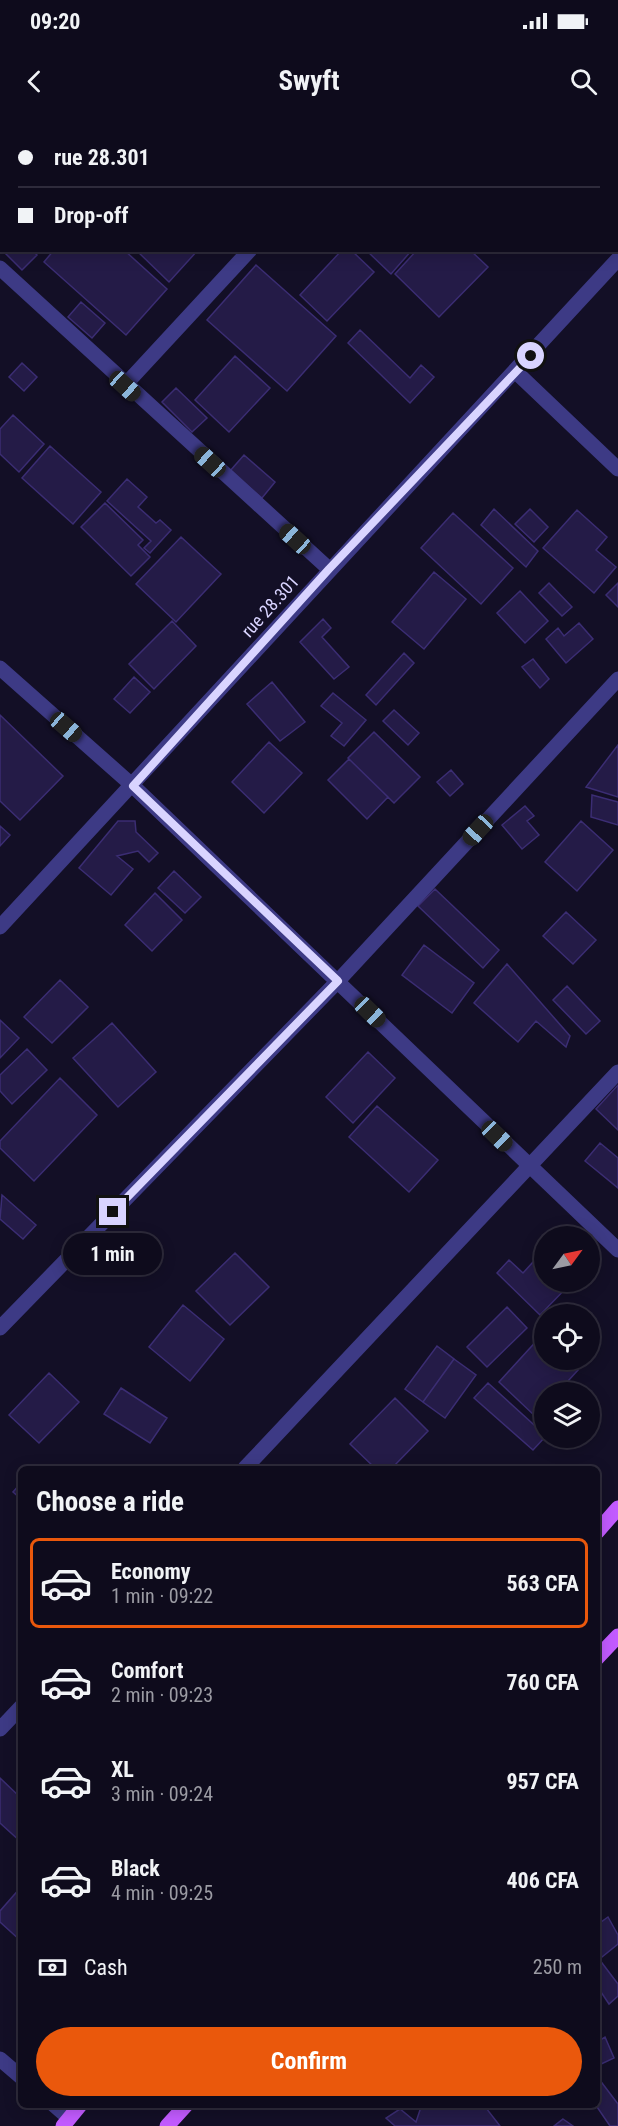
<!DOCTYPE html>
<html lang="en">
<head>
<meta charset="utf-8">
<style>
  body { margin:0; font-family:"Roboto Condensed",sans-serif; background:#1c1929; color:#f1f3f6; height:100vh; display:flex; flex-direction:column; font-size:22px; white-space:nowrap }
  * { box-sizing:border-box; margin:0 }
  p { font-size:20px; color:#9b9ba3 }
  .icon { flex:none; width:33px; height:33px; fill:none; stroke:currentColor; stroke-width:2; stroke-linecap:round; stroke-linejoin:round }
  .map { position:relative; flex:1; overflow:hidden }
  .sheet { position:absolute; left:18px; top:1346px; width:582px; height:642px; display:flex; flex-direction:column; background:#0e0b1c; border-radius:9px; box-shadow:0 3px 15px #0003,0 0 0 2px #2e2b3b }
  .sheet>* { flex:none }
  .banner { position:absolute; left:0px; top:0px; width:618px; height:132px; box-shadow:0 3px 15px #0003,0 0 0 2px #2e2b3b; display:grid; align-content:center; height:132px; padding:0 18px; background:#0e0b1c }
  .needle { width:39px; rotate:57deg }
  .controls { position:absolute; left:534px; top:1106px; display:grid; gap:12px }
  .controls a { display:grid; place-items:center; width:66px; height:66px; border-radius:50%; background:#0e0b1c; box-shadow:0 3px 15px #0003,0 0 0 2px #2e2b3b; font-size:30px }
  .end { position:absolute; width:27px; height:27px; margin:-14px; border:8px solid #d9d4ff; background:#111; box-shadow:0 0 0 3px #111 }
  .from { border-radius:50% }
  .bubble { position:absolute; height:42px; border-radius:21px; background:#0e0b1c; box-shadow:0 3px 15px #0003,0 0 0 2px #2e2b3b; font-size:20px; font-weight:700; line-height:42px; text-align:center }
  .car { position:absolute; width:18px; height:36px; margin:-18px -9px; border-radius:8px; box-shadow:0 0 4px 2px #0007; background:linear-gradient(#222 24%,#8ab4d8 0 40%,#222 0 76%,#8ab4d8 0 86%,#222 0) }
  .banner b { display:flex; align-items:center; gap:21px; height:57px; font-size:22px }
  .banner b+b { border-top:2px solid #2e2b3b }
  .banner i { width:15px; height:15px; background:#f1f3f6 }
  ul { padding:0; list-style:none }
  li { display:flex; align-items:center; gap:18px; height:90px; margin:0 12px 9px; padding:0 6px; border:3px solid transparent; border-radius:9px }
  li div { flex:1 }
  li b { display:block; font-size:22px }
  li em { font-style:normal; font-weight:700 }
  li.selected { border-color:#ea580c }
  li>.icon { width:54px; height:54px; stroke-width:1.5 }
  h2 { padding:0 18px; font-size:27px; line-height:72px }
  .pay { display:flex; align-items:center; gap:15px; height:66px; padding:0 18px; font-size:22px }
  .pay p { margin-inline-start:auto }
  .action { display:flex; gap:12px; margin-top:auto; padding:12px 18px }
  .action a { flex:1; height:69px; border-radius:36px; background:#ea580c; color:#fff; font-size:24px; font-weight:700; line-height:69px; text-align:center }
  .status { display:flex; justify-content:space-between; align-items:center; height:42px; padding:0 30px; background:#0e0b1c; direction:ltr }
  .status svg { height:16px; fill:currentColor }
  header { display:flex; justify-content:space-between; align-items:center; height:78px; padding:0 18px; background:#0e0b1c; font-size:27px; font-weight:700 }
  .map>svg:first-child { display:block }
  .building { fill:#241b47; stroke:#3b2d73; stroke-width:1.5 }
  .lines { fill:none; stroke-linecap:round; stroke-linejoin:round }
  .minor { stroke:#3d3a85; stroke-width:15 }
  .major { stroke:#c25bff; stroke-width:15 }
  .route { stroke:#d9d4ff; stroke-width:8 }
  .labels { text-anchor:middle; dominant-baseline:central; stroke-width:4.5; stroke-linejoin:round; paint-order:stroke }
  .street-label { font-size:18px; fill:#d9d4ff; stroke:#130f26 }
</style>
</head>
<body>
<div class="status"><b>09:20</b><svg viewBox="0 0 49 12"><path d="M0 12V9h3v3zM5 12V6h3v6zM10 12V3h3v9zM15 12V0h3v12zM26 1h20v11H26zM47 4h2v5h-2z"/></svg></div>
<header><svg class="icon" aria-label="back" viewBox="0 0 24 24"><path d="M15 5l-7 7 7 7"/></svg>Swyft<svg class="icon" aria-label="search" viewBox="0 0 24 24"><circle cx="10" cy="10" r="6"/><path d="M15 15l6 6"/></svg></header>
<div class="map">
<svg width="618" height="2006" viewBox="0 0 618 2006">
  <rect width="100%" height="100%" fill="#130f26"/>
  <!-- building -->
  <path class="building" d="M29 0H105L107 2H28Z
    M116 0H164L163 2Z
    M174 0H215L216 2H173Z
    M228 0H323L321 2Z
    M2 32V78L0 76Z
    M2 130H32L37 135 22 150Z
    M54 130H124L167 169 126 215 44 142Z
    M136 130H198L169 162Z
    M342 130H351L374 152 327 201 300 175Z
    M366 130H412L391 154Z
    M417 130H470L488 147 439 197 395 154Z
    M256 145 336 216 287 271 207 200Z
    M81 182 105 203 92 218 68 197Z
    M360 210 410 258 421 245 434 257 410 283 348 223Z
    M235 236 270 268 229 312 195 280Z
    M22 243 37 257 24 271 9 257Z
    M176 268 207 298 192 312 162 282Z
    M13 295 44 324 19 352 0 334V309Z
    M50 326 101 372 73 404 22 358Z
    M244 335 275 362 262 378 230 351Z
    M127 359 147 377 138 387 156 403 160 400 171 410 150 433 144 428 151 421 107 381Z
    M105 383 143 420 138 425 150 437 131 456 81 407Z
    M494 389 538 431 526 447 481 405Z
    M530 389 548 407 534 422 515 404Z
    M577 390 607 417 596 430 616 447 594 473 543 428Z
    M453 393 513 448 481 484 421 428Z
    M181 417 221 454 176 502 136 464Z
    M434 452 466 479 424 529 392 502Z
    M549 463 572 487 562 496 539 473Z
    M618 463V487L606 475Z
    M520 471 548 501 525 523 497 493Z
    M323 499 331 508 322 517 349 547 334 559 300 522Z
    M172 501 196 526 154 569 129 544Z
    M579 503 593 519 566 543 546 519 558 508 564 516Z
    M404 533 414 543 376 585 366 575Z
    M533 539 549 559 540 568 522 547Z
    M134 557 150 572 130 593 114 579Z
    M272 562 305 602 280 621 247 584Z
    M333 573 366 600 344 626 331 616 342 603 321 586Z
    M394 590 419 613 408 625 383 601Z
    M0 595 63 656 20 700 0 681Z
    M374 612 420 657 394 683 348 638Z
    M269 622 302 653 264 693 232 662Z
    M618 625V677L586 667Z
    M349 639 388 677 367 699 328 660Z
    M451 650 463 664 450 676 437 662Z
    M592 675 618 682V705L591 697Z
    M525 686 534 696 527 701 539 715 522 729 502 705Z
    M118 701H135L136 712 158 733 149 742 138 731 117 736 133 749 111 775 79 748Z
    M581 701 613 730 577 771 545 742Z
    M0 706 10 715 0 726Z
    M174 751 201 777 185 793 158 768Z
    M435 769 499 830 483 848 418 786Z
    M155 773 182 800 152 831 125 805Z
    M566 792 596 820 573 844 543 816Z
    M424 825 474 863 452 893 402 855Z
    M507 844 570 916 566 927 536 901 518 922 474 883Z
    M60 860 88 887 52 923 24 897Z
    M567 866 600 901 586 914 553 880Z
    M0 900 19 918 0 938Z
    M112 903 156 952 118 987 73 938Z
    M27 929 47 950 12 984 0 971V955Z
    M368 932 395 958 353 1003 326 977Z
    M60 958 97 995 34 1061 0 1028V1021Z
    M618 965V1010L596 989Z
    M377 986 438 1040 409 1072 349 1017Z
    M600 1023 618 1038V1068L585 1041Z
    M2 1075 36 1105 23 1119 0 1099Z
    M544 1130V1161H573L540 1195 497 1153 509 1140 523 1153Z
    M235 1133 269 1167 230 1205 196 1171Z
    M183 1185 224 1219 190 1261 149 1227Z
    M507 1187 527 1208 487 1247 467 1227Z
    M541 1216 544 1220V1239H566L578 1250 558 1272H544V1287L536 1297 499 1262Z
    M437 1226 454 1239 423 1282 405 1269Z
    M454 1239 476 1255 445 1298 423 1282Z
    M49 1253 79 1282 39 1323 9 1295Z
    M488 1263 544 1314 545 1317 533 1330 474 1278Z
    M121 1268 167 1298 150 1323 104 1294Z
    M395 1278 428 1311 392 1348H375L350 1324Z
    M21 1363V1379L13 1372Z
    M0 1658 21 1678V1722L0 1703Z
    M21 1767V1821L0 1802V1791Z
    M608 1797 618 1815V1824L597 1841V1805Z
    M599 1839 618 1864V1876L609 1884 597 1866Z
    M605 1917 614 1938 597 1946V1922Z
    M599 1959 618 1984V2006H610L595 1984H597Z
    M422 1984H465L467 1989 483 1984 500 2006H395L386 1998 400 1989 416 2002Z
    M563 1999 573 2006H554Z"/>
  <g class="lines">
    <!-- minor -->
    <path class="minor" d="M370 2 371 0
      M0 6 2 4
      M0 148 329 449
      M516 252 618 349
      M125 265 250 130
      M0 548 133 666 618 1130
      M0 807 618 139
      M0 1208 338 861 618 559
      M245 1348 618 952
      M0 1609 21 1587
      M0 1939 21 1957
      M53 1984 69 1998"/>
    <!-- major -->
    <path class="major" d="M597 1412 618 1388
      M597 1538 618 1516
      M63 2006 81 1984
      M167 2006 187 1984"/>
  </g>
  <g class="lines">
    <!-- route -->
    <path class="route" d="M113 1092 338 861 133 666 329 449 531 236"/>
  </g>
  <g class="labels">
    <!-- street labels -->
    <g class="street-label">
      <text transform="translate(270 486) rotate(-48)">rue 28.301</text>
    </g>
  </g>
</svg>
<div class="controls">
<a><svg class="needle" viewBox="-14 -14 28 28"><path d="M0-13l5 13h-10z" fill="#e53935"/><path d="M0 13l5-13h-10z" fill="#9b9ba3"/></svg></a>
<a><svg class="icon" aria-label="locate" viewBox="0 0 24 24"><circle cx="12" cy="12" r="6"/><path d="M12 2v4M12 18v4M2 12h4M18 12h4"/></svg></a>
<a><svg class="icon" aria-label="layers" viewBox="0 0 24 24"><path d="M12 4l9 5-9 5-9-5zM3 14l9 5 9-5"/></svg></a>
</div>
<i class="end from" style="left:531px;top:236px"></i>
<i class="end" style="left:113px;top:1092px"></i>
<div class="bubble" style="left:63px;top:1113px;width:99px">1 min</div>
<i class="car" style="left:125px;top:266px;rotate:132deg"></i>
<i class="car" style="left:210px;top:342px;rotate:312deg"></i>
<i class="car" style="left:295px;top:419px;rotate:312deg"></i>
<i class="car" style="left:66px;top:607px;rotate:131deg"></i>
<i class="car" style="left:478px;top:710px;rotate:223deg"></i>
<i class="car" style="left:370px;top:892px;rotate:134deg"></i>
<i class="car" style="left:497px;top:1016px;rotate:134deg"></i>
<div class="banner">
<b><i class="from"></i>rue 28.301</b>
<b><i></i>Drop-off</b>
</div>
<section class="sheet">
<h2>Choose a ride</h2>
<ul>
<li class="selected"><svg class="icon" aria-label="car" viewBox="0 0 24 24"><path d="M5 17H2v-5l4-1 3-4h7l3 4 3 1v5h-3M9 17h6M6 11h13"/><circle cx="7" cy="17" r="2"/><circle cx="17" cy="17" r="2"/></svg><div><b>Economy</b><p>1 min · 09:22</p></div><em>563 CFA</em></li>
<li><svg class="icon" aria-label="car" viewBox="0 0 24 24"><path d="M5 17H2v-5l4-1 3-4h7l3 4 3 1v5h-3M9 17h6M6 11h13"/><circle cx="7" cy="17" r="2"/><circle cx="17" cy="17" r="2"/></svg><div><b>Comfort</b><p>2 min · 09:23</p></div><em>760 CFA</em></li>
<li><svg class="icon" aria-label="car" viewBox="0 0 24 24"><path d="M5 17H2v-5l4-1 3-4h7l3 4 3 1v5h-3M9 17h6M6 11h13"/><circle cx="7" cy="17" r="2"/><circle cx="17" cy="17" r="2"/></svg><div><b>XL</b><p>3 min · 09:24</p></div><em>957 CFA</em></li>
<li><svg class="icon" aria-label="car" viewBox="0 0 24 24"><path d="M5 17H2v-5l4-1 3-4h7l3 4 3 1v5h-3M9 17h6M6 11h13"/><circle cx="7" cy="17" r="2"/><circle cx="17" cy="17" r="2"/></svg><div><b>Black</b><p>4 min · 09:25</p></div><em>406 CFA</em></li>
</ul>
<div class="pay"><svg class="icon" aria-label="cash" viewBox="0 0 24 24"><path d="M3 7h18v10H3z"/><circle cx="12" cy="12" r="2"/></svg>Cash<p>250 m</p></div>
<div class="action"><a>Confirm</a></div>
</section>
</div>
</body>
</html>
